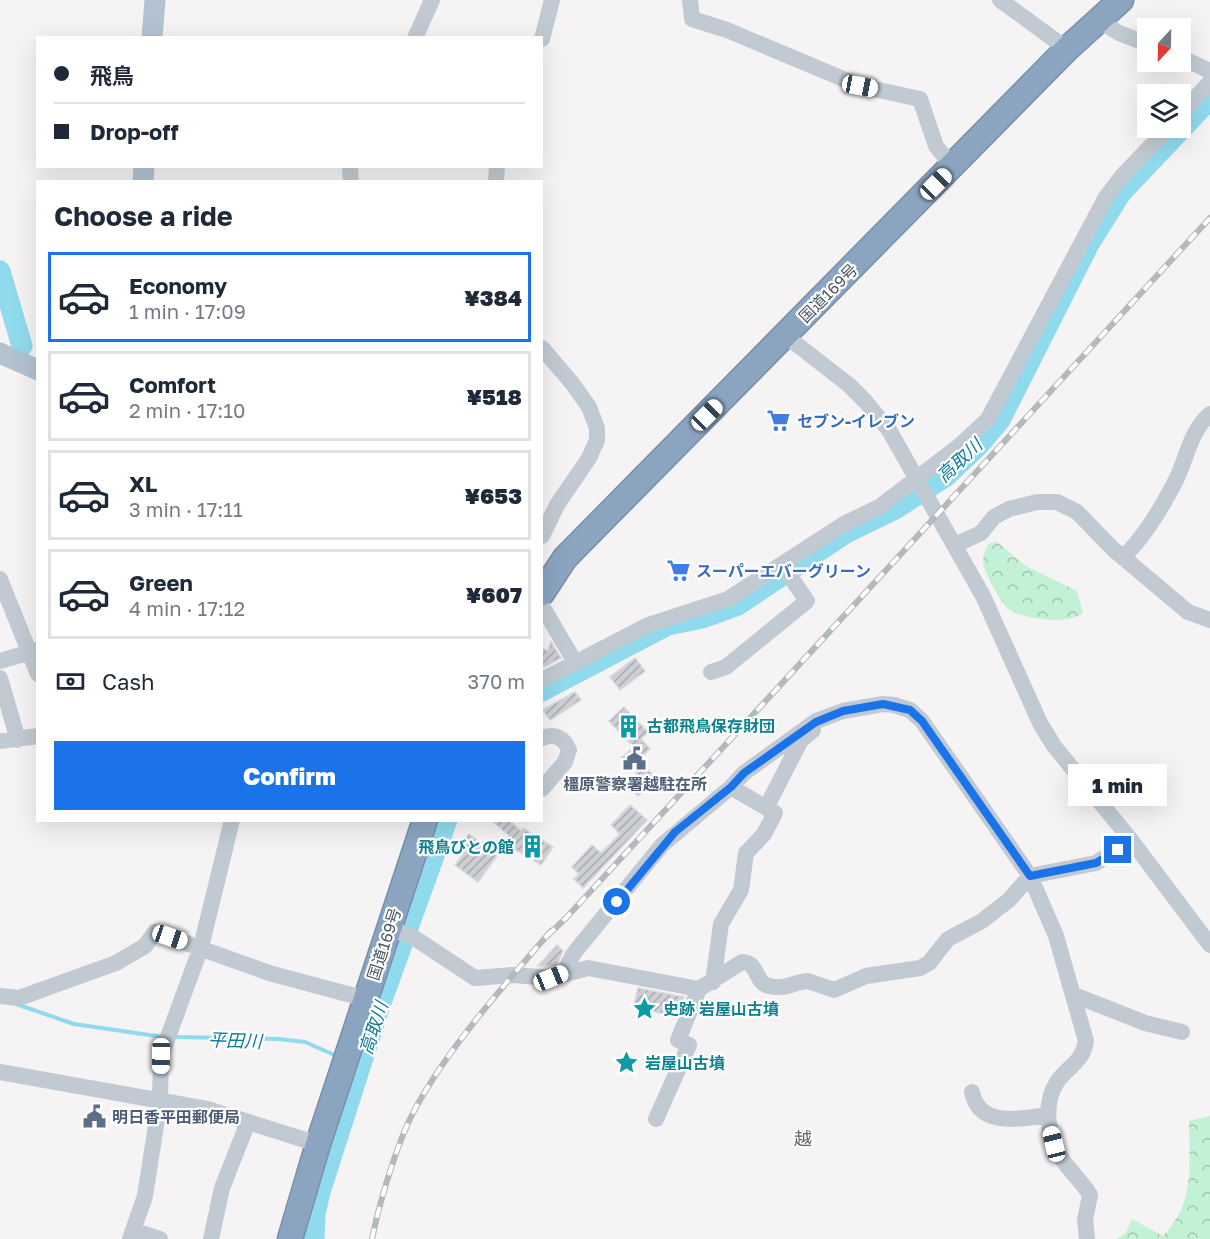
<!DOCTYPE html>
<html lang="en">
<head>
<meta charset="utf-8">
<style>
  body { margin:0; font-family:"Golos Text","Noto Sans JP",sans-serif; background:#f6f6f7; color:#1f2937; height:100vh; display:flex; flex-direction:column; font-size:22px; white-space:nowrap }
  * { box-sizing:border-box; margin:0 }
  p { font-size:20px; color:#747a83 }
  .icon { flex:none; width:33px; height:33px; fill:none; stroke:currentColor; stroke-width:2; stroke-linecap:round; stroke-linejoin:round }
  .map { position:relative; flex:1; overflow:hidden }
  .sheet { position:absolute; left:36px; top:180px; width:507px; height:642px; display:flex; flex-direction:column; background:#fff; border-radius:0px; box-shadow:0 6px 24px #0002 }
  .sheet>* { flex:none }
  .top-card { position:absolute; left:36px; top:36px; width:507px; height:132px; border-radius:0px; box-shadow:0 6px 24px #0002; display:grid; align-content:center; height:132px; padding:0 18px; background:#fff }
  .needle { width:39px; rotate:202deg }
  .tools { position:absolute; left:1137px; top:18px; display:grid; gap:12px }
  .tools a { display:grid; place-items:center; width:54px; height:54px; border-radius:0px; background:#fff; box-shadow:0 6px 24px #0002; font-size:30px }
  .end { position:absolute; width:27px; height:27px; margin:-14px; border:8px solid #1a73e8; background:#fff; box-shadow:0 0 0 3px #fff }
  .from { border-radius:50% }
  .bubble { position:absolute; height:42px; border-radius:0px; background:#fff; box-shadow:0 6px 24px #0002; font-size:20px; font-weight:800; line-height:42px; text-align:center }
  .car { position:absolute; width:18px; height:36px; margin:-18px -9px; border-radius:8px; box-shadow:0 0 4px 2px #0007; background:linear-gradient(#fff 24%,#345 0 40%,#fff 0 76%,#345 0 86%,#fff 0) }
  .top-card b { display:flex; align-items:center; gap:21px; height:57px; font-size:22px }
  .top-card b+b { border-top:2px solid #e0e1e3 }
  .top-card i { width:15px; height:15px; background:#1f2937 }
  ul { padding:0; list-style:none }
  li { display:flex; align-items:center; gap:18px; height:90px; margin:0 12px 9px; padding:0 6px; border:3px solid #e0e1e3; border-radius:0px }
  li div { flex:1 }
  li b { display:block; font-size:22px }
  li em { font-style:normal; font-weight:800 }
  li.selected { border-color:#1a73e8 }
  li>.icon { width:54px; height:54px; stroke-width:1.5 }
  h2 { padding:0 18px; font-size:27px; line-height:72px }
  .pay { display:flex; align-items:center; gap:15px; height:66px; padding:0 18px; font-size:22px }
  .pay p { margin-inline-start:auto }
  .cta { display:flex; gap:12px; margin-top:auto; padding:12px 18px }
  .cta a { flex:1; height:69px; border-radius:0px; background:#1a73e8; color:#fff; font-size:24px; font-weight:800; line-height:69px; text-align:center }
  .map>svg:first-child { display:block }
  .forest { fill:url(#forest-crowns) }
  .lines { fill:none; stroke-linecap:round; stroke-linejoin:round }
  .stream { stroke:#90daee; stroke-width:4 }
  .river { stroke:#90daee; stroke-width:21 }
  .building { fill:url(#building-hatch); stroke:#d7d9de; stroke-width:1.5 }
  .highway-casing { stroke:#7690ad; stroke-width:27 }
  .minor { stroke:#c1cad2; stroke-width:16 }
  .major { stroke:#b3c2d1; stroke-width:21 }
  .highway { stroke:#8ba5c1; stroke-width:24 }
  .rail-casing { stroke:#b5b8bd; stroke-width:6 }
  .rail { stroke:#fff; stroke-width:4; stroke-dasharray:11; stroke-linecap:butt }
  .route { stroke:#1a73e8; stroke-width:8 }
  .labels { text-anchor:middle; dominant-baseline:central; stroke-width:4.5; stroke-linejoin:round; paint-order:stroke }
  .street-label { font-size:16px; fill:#4a5661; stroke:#fff }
  .shop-label { font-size:16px; font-weight:bold; fill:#366cbe; stroke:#fff; text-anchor:start }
  .culture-label { font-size:16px; font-weight:bold; fill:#0d838f; stroke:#fff; text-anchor:start }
  .service-label { font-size:16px; font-weight:bold; fill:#4e5e75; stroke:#fff }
  .water-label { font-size:18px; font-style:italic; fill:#0c7c9b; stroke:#fff }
  .neighbourhood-label { font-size:18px; fill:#5f6368; stroke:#fff }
</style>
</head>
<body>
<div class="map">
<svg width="1210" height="1239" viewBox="0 0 1210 1239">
  <defs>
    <pattern id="forest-crowns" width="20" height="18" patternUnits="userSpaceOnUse" patternTransform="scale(1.5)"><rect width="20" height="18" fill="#c3f1d5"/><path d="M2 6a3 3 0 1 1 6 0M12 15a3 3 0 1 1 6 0" fill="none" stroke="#a0c6b0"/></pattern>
    <pattern id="building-hatch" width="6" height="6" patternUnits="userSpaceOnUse" patternTransform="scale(1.5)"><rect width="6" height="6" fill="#cdcfd5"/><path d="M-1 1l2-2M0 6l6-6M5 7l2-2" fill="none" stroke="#a8abb0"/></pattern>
  </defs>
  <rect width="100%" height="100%" fill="#f5f3f3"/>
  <!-- forest -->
  <path class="forest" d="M997 542 1026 566 1077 591 1083 613C1068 625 1022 620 1007 608 1001 603 983 570 983 562 983 556 986 549 988 544Z
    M1210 1116V1239H1116L1125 1234 1132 1219 1163 1236C1196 1202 1189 1165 1189 1121Z"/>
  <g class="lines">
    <!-- stream -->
    <path class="stream" d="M16 1004 74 1024 163 1037
      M173 1037 279 1039 305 1042 339 1057"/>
    <!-- river -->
    <path class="river" d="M0 271 22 346
      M542 691 668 625 702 618 738 605 846 533 897 508 945 477 979 445 1000 420 1089 244 1121 193 1210 99
      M314 1239 315 1214 320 1192 378 1011 447 820"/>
  </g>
  <!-- building -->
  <path class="building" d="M551 642 561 658 542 668V648L548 651Z
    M635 658 645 671 620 690 610 677Z
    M575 692 581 700 550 720 542 710Z
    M624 707 648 732 641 739 650 749 638 760 657 779 638 796 628 786 639 776 621 758 634 747 609 721Z
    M630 805 647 820 583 888 574 879 579 874 572 867 592 845 601 853 620 834 611 825Z
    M491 820H509L521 831 523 828 553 847 541 865 511 847 515 841Z
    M469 834 497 856 478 882 455 865 464 853 458 849Z
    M557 945 563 951 556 965 538 966Z
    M638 988 684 997 676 1018 634 1005Z"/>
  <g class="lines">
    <defs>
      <path id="highway" d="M542 593 565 558 1067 49 1121 0
        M290 1239 318 1144 425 820"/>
    </defs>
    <!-- highway casing -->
    <use href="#highway" class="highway-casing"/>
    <!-- minor -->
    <path class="minor" d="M690 0 692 19 727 30 860 86 920 99 936 146 953 167
      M1000 0 1067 49
      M1099 21 1119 33 1148 44
      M415 38 432 0
      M542 39 552 0
      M1180 57 1210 71
      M1180 115 1210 82
      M350 166 351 182
      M496 182 497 166
      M786 336 849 385 865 401 889 430 983 596 1040 723 1054 746 1131 840 1210 945
      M542 348 572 383 589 407 597 428V440L589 458 557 505 542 536
      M955 545 981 533 994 517 1009 509 1037 502H1057L1077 512 1113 549 1188 612 1210 620
      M1123 558C1146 534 1161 509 1176 480 1187 458 1190 431 1210 414
      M0 579 38 674
      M542 606 575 662
      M0 661 37 650
      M711 672 726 667 807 601 783 566
      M0 678 18 740
      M542 680 648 625 728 599 844 524 879 507 959 446 988 419 1106 197 1122 176 1168 128
      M542 738C554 733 564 737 569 750L565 762 542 789
      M0 741 38 736
      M766 808 801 740 813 730
      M389 928 413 937 475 978 513 975 551 978 588 968 699 989 742 962C759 962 754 983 769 986 787 990 792 982 808 981L834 990 866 976 920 968 929 963 948 939 982 921 1009 900 1030 876 1096 863 1131 840
      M563 974 574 953 662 845 731 787 744 773 816 721 843 711 883 704 894 705 910 710 922 721 1030 876 1056 936 1086 1041C1083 1062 1068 1066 1057 1082 1042 1105 1048 1141 1064 1162 1072 1173 1083 1183 1090 1195L1085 1220 1087 1239
      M713 982 721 924 741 890 746 853 764 834 775 813 731 787
      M1074 995 1145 1023 1182 1032
      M0 996 19 998 116 963 145 946 155 932 269 973 366 999
      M0 1072 207 1109 318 1144
      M972 1092C979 1128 1021 1119 1047 1115
      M656 1119 689 1045 678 1040 699 989
      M133 1230 160 1239
      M130 1239 145 1196 160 1100 161 1056 201 947 232 820
      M211 1239 222 1188 248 1122"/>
    <!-- major -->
    <path class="major" d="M152 38 155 0
      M143 182 144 166
      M0 353 38 370"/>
    <!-- highway -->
    <use href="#highway" class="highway"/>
    <defs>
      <path id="rail" d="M547 936 566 918 1210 218
        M372 1239C379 1204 394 1154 409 1121 439 1058 505 984 551 931"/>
    </defs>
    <!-- rail casing -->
    <use href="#rail" class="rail-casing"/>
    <!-- rail -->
    <use href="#rail" class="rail"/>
  </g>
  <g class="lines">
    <!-- route -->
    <path class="route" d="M617 902 675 832 731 787 744 773 816 722 843 711 883 704 910 710 922 721 1030 876 1096 863 1118 850"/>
  </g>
  <!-- icons -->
  <defs>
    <symbol id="supermarket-bare" viewBox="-9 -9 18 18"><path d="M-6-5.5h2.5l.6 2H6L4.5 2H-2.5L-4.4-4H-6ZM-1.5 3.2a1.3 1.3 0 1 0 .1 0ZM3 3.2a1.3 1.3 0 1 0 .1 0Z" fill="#3f7fe0" stroke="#fff" stroke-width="2.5" paint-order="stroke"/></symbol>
    <symbol id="building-bare" viewBox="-9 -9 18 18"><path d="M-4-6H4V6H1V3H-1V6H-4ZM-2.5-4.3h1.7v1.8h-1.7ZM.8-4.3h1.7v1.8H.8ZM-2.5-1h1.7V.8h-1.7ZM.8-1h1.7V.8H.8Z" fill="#0f9aa8" stroke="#fff" stroke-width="2.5" paint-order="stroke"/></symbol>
    <symbol id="civic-bare" viewBox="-9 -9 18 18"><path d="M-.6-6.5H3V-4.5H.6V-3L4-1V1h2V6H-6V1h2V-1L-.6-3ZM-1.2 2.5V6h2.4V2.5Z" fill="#5c6f8a" stroke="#fff" stroke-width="2.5" paint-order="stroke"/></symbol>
    <symbol id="sight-bare" viewBox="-9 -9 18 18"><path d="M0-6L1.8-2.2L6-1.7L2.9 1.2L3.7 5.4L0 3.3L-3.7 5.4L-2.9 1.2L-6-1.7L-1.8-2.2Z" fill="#0f9aa8" stroke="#fff" stroke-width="2.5" paint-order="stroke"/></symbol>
  </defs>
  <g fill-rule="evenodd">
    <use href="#supermarket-bare" x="762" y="404" width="33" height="33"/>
    <use href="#supermarket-bare" x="662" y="554" width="33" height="33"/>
    <use href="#building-bare" x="612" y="710" width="33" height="33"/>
    <use href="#civic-bare" x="618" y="742" width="33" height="33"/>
    <use href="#building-bare" x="516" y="830" width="33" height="33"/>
    <use href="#sight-bare" x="628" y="992" width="33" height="33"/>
    <use href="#sight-bare" x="610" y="1046" width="33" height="33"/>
    <use href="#civic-bare" x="78" y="1100" width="33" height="33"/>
  </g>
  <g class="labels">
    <!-- street labels -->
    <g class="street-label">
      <text transform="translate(828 293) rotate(-45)">国道169号</text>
      <text transform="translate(384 944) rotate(-72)">国道169号</text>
    </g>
    <!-- shop labels -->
    <g class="shop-label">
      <text x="797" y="421">セブン-イレブン</text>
      <text x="696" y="571">スーパーエバーグリーン</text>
    </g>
    <!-- culture labels -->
    <g class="culture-label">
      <text x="647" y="726">古都飛鳥保存財団</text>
      <text x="514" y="847" text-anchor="end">飛鳥びとの館</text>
      <text x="663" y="1009">史跡 岩屋山古墳</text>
      <text x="645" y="1063">岩屋山古墳</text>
    </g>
    <!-- service labels -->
    <g class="service-label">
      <text x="635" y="784">橿原警察署越駐在所</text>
      <text x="112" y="1117" text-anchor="start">明日香平田郵便局</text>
    </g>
    <!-- water labels -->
    <g class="water-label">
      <text transform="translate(959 460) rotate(-43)">高取川</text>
      <text transform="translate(373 1028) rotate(-72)">高取川</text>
      <text transform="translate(235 1040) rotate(2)">平田川</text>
    </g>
    <!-- neighbourhood labels -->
    <g class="neighbourhood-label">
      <text x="803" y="1138">越</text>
    </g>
  </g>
</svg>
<div class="tools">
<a><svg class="needle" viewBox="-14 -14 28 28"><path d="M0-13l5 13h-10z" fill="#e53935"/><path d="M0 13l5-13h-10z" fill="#747a83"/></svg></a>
<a><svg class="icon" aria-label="layers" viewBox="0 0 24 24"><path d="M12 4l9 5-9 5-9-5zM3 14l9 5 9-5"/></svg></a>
</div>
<i class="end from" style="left:617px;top:902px"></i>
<i class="end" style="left:1118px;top:850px"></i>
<div class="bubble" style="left:1068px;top:764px;width:99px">1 min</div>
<i class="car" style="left:860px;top:86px;rotate:101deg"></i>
<i class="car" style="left:936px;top:184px;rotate:45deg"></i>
<i class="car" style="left:707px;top:415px;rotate:45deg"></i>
<i class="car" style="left:170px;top:937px;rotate:109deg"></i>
<i class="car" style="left:551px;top:978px;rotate:68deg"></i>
<i class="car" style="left:161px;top:1056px;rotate:181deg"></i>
<i class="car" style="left:1054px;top:1144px;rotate:346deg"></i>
<div class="top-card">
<b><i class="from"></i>飛鳥</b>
<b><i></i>Drop-off</b>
</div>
<section class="sheet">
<h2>Choose a ride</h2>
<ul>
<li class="selected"><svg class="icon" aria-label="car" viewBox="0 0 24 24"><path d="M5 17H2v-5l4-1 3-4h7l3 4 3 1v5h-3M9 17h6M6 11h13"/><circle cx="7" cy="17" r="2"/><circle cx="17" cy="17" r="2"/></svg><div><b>Economy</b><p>1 min · 17:09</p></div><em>¥384</em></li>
<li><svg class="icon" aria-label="car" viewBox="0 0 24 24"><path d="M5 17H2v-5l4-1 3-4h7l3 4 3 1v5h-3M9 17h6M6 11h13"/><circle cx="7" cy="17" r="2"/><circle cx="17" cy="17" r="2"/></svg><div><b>Comfort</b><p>2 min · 17:10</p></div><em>¥518</em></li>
<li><svg class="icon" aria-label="car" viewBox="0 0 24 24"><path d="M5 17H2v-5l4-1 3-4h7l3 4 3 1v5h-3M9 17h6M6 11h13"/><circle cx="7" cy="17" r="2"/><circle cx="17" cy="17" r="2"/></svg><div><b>XL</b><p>3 min · 17:11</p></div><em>¥653</em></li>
<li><svg class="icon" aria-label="car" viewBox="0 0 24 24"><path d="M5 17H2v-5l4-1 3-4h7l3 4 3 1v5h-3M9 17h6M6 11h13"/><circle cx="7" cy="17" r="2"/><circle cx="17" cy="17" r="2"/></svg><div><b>Green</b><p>4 min · 17:12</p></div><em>¥607</em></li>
</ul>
<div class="pay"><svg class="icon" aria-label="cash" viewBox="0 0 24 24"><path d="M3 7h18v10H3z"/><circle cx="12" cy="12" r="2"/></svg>Cash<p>370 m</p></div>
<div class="cta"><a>Confirm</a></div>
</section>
</div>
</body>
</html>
